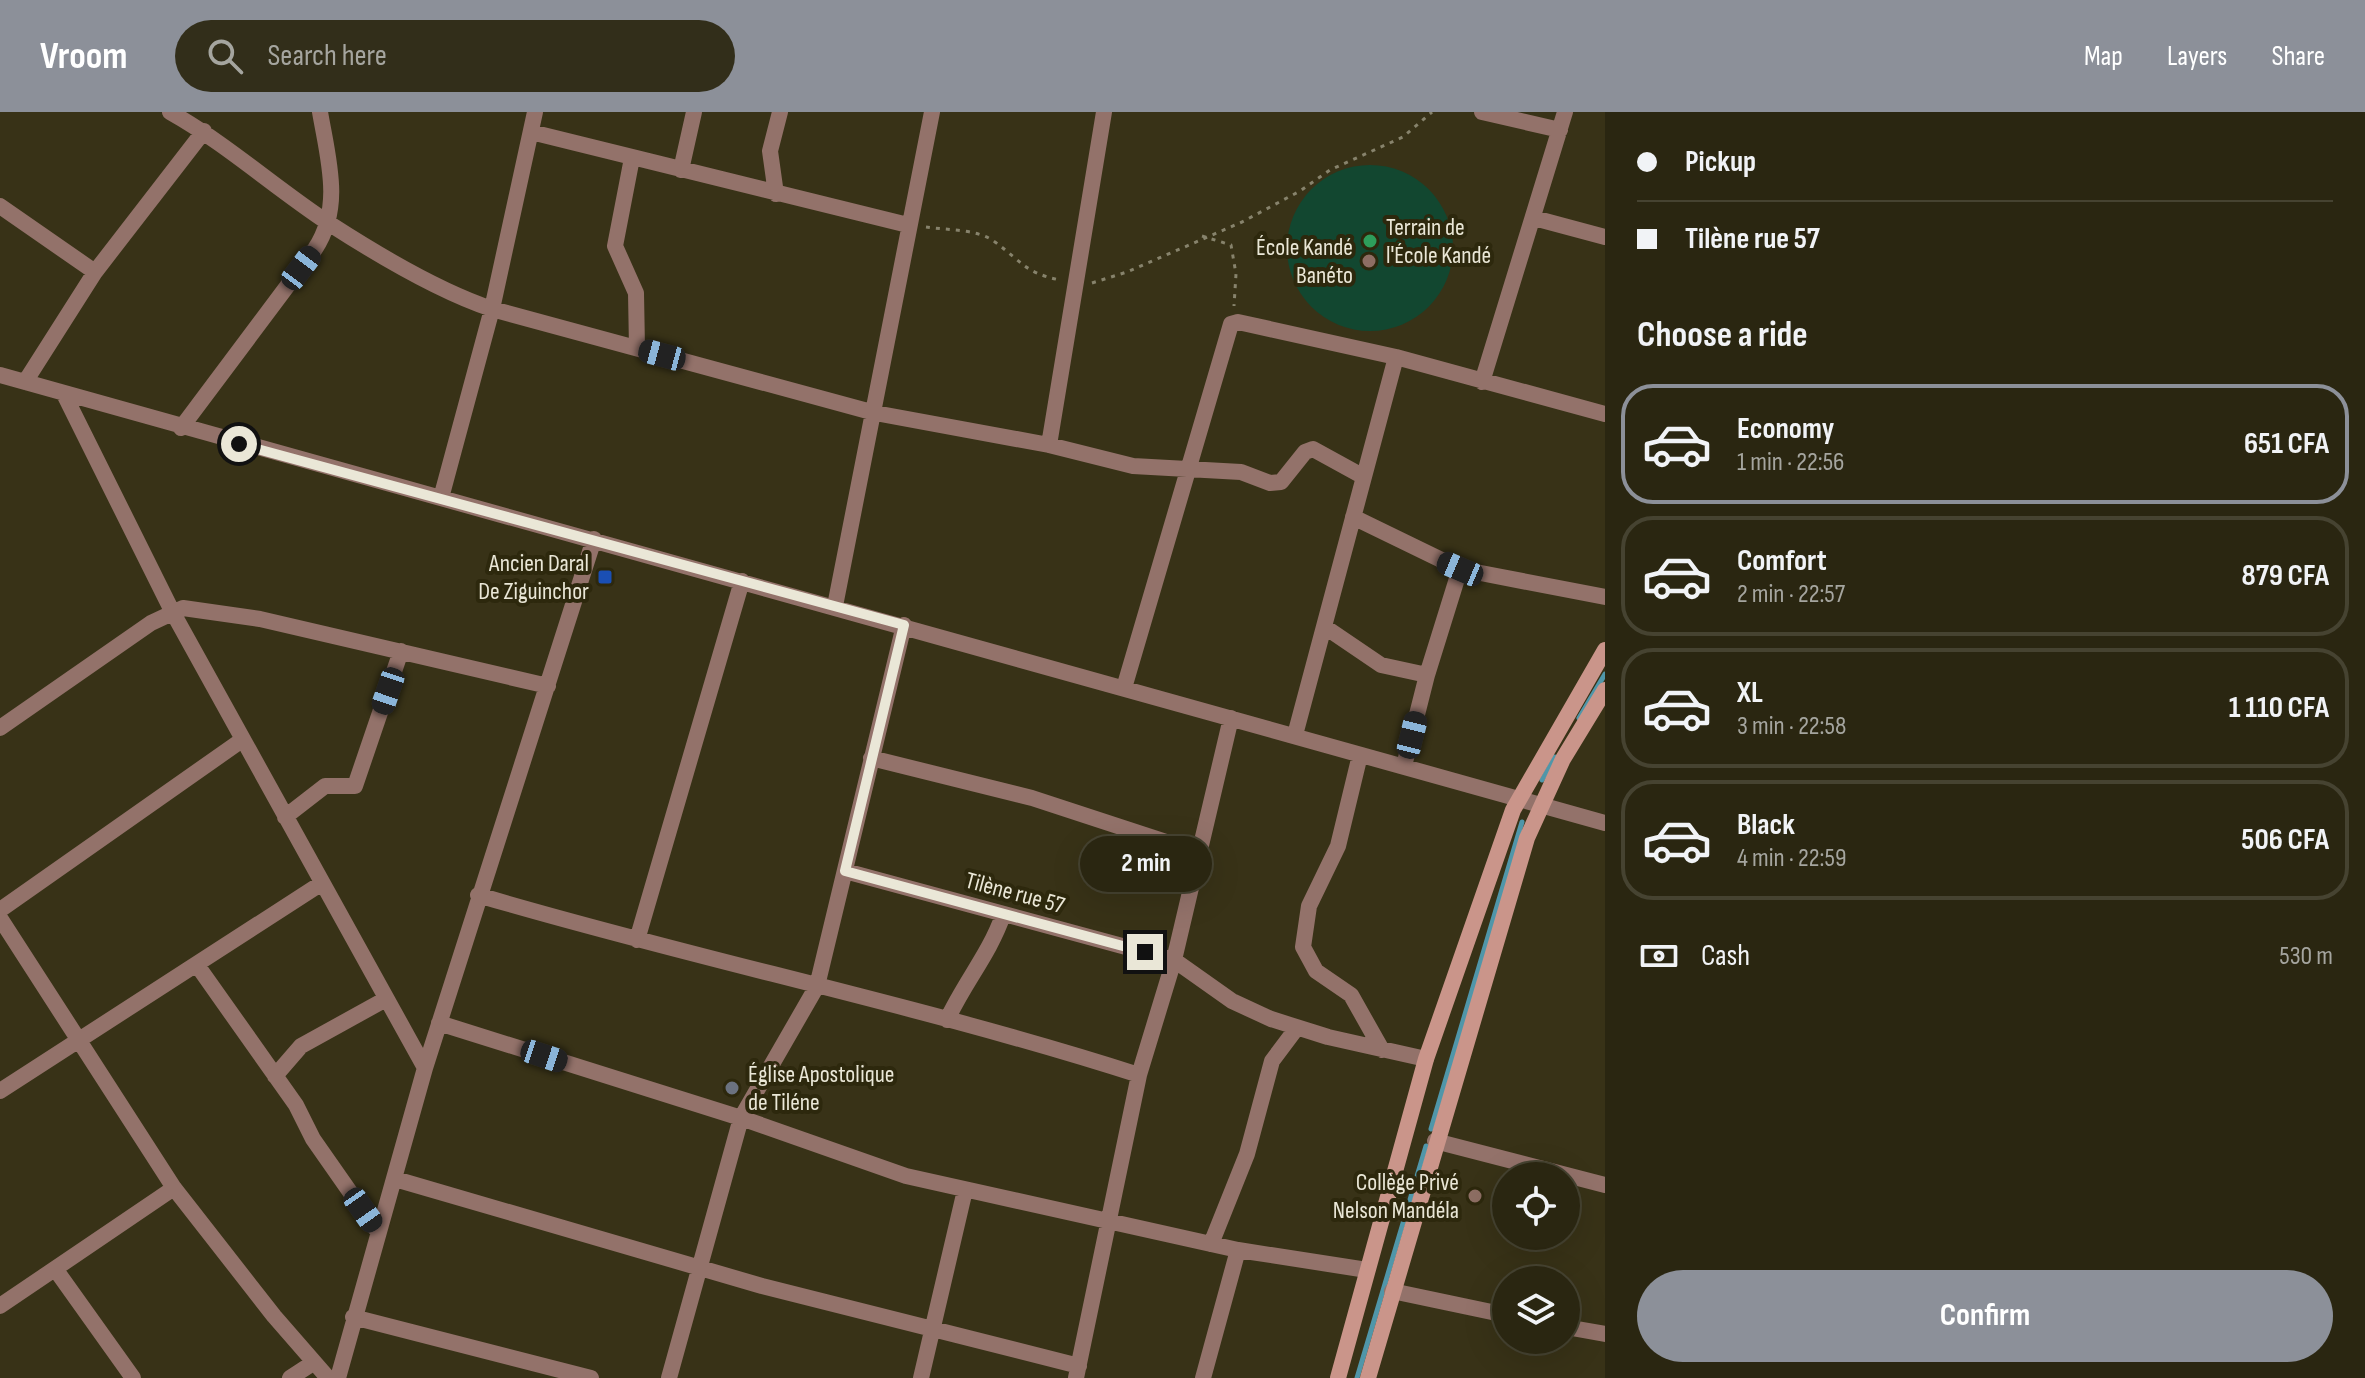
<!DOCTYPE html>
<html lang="en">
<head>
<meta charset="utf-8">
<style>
  body { margin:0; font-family:"Sofia Sans Condensed",sans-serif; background:#322e1a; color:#f1f3f6; height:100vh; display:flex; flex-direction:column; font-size:30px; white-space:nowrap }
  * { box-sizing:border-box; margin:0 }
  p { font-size:26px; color:#a5a59f }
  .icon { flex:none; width:44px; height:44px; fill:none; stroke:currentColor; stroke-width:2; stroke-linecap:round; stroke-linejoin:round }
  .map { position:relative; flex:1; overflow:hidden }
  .details { display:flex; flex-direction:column; background:#2a2611; width:760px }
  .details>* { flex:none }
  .top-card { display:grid; align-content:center; height:176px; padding:0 32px; background:#2a2611 }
  .fabs { position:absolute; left:1492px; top:1050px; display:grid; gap:16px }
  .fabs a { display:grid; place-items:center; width:88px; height:88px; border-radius:50%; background:#2a2611; box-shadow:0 8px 32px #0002,0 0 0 2px #464331; font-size:40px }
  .end { position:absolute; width:36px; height:36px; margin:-18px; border:10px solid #eae7d7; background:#111; box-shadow:0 0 0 4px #111 }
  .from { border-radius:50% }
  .bubble { position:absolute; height:56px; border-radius:28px; background:#2a2611; box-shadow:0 8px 32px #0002,0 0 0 2px #464331; font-size:26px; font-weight:700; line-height:56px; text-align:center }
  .car { position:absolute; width:24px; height:48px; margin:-24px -12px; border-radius:10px; box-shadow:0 0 6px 2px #0007; background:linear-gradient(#222 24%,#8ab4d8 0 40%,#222 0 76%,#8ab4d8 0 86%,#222 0) }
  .top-card b { display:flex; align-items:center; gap:28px; height:76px; font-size:30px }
  .top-card b+b { border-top:2px solid #464331 }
  .top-card i { width:20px; height:20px; background:#f1f3f6 }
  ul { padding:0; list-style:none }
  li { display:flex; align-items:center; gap:24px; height:120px; margin:0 16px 12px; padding:0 16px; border:4px solid #464331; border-radius:32px }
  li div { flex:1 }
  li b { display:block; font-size:30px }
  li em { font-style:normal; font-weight:700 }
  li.on { border-color:#8c9099 }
  li>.icon { width:72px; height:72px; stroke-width:1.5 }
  h2 { padding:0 32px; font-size:36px; line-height:96px }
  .pay { display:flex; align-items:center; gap:20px; height:88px; padding:0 32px; font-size:30px }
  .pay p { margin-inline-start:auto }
  .action { display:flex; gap:16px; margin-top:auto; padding:16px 32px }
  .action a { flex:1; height:92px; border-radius:48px; background:#8c9099; color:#fff; font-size:32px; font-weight:700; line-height:92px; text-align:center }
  header { display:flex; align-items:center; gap:48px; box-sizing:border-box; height:112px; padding:0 40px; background:#8c9099; color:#fff }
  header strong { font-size:38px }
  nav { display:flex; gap:44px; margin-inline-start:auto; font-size:28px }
  .search { width:560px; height:72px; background:#322e1a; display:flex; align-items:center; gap:20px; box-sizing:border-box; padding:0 28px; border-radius:44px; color:#a5a59f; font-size:30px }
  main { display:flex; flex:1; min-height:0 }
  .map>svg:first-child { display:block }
  .green { fill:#124730 }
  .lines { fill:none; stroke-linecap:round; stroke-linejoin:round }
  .stream { stroke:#5096a9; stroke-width:5 }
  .path { stroke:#87836c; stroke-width:3; stroke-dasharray:4 6; stroke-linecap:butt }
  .street { stroke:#93726a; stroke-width:16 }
  .secondary { stroke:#ca958a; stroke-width:16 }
  .route { stroke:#eae7d7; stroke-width:10 }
  .leisure-dot { fill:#2e9e5b; stroke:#2d280d; stroke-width:3 }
  .education-dot { fill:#8d6e63; stroke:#2d280d; stroke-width:3 }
  .transit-dot { fill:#1a4fb4; stroke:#2d280d; stroke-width:3 }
  .worship-dot { fill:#6b7280; stroke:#2d280d; stroke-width:3 }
  .labels { text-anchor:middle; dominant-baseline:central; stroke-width:8; stroke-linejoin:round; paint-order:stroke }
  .poi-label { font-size:24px; fill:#eae7d7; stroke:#2d280d; text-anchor:end }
  .street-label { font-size:24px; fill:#eae7d7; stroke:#2d280d }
</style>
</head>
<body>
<header>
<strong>Vroom</strong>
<div class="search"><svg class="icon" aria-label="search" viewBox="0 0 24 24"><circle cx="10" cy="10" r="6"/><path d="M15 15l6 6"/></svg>Search here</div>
<nav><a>Map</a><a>Layers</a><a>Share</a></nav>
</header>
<main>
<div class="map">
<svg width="1605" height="1266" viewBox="0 0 1605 1266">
  <rect width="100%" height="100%" fill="#383217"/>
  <!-- green -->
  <path class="green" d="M1287 136a83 83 0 1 1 166 0a83 83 0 1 1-166 0Z"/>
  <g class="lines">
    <!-- stream -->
    <path class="stream" d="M1579 606 1605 562
      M1542 668 1555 645
      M1431 1017 1522 710
      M1357 1266 1426 1034"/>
    <!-- path -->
    <path class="path" d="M926 115C946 118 979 117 995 130 1021 149 1025 161 1060 168
      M1202 124 1231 133 1236 162 1234 194
      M1092 171 1127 160 1242 110 1300 79 1330 58 1403 25 1432 0"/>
    <!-- street -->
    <path class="street" d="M170 0C227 32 275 76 330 112 378 143 438 179 492 197L875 301 1049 333 1133 354 1241 360 1270 371 1281 370 1305 340 1313 337 1364 365
      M1482 0 1560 18
      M531 20 908 113
      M632 46 615 134 636 181 637 236
      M681 58 694 0
      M776 82 770 39 780 0
      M0 94 95 160
      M1534 106 1605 125
      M0 263 1605 711
      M25 270 95 160 204 19
      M1482 270 1565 0
      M64 282 172 499 425 956
      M181 316 315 137C343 95 328 47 320 0
      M1049 333 1104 0
      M441 386 492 197 535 0
      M1353 405 1460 457 1605 485
      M835 494 932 0
      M1325 515 1381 553 1427 563
      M1124 576 1231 212 1238 210 1396 245 1605 302
      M0 616 151 511 183 496 260 507 548 574
      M1295 623 1396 245
      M1360 643 1338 734 1309 794 1303 835 1316 859 1351 883 1382 938
      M871 646 1032 686 1200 741
      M1404 654 1427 563 1460 457
      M285 705 325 674H355L401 539
      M845 759 1174 848 1232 889 1271 907 1328 925 1426 947
      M478 783C697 848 921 893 1139 963
      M0 798 242 628
      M0 806 174 1076 274 1204 328 1266
      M637 828 742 469
      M197 853 296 993 313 1027 378 1120
      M947 908C964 871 990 841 1003 803
      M439 911 741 1006 906 1064 1238 1138 1367 1158
      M275 964 301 934 386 887
      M0 979 322 771
      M1435 1029 1605 1073
      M395 1067 762 1174 1079 1254
      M1211 1132 1247 1042 1272 949 1296 917
      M56 1158 133 1266
      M1392 1179 1506 1203
      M0 1194 174 1076
      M353 1205 591 1266
      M1566 1215 1605 1222
      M290 1266 313 1251
      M338 1266 425 956 594 427
      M669 1266 741 1006 817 874 904 513
      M921 1266 965 1078
      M1076 1266 1139 963 1174 848 1231 606
      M1203 1266 1238 1138"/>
    <!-- secondary -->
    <path class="secondary" d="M1338 1266 1426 947 1513 698 1605 538
      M1368 1266 1527 726 1563 647 1605 578"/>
  </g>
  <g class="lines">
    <!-- route -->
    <path class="route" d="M239 332 904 513 845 759 1145 840"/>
  </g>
  <!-- markers -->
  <circle class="leisure-dot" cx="1370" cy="129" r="8"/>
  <g class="education-dot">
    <circle cx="1369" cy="149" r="8"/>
    <circle cx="1475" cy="1084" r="8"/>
  </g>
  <rect class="transit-dot" x="597" y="457" width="16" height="16" rx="4"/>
  <circle class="worship-dot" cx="732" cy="976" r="8"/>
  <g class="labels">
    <!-- poi labels -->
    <g class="poi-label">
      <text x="1386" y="115" text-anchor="start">Terrain de<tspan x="1386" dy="28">l'École Kandé</tspan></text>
      <text x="1353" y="135">École Kandé<tspan x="1353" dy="28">Banéto</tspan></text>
      <text x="589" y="451">Ancien Daral<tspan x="589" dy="28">De Ziguinchor</tspan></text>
      <text x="748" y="962" text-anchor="start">Église Apostolique<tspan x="748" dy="28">de Tiléne</tspan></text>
      <text x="1459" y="1070">Collège Privé<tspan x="1459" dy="28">Nelson Mandéla</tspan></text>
    </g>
    <!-- street labels -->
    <g class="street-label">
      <text transform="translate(1015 781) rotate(15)">Tilène rue 57</text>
    </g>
  </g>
</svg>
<div class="fabs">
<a><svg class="icon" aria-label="locate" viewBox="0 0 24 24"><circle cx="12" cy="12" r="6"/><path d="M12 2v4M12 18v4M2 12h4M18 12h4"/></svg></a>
<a><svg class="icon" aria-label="layers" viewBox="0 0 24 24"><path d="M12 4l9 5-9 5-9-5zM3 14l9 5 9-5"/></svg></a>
</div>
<i class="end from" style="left:239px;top:332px"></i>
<i class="end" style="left:1145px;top:840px"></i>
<div class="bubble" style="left:1080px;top:724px;width:132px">2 min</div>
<i class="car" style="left:301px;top:156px;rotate:37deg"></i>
<i class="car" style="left:662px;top:243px;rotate:285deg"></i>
<i class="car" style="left:1460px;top:457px;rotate:293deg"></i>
<i class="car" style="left:388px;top:579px;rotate:199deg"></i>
<i class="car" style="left:1412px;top:623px;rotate:14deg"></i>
<i class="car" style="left:544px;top:944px;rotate:108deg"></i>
<i class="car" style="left:363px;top:1098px;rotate:145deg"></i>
</div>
<section class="details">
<div class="top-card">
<b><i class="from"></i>Pickup</b>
<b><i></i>Tilène rue 57</b>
</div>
<h2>Choose a ride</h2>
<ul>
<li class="on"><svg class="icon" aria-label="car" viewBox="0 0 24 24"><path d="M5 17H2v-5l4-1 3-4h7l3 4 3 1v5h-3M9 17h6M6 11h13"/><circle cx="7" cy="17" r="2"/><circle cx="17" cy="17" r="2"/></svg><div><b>Economy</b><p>1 min · 22:56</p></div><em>651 CFA</em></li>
<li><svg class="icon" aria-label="car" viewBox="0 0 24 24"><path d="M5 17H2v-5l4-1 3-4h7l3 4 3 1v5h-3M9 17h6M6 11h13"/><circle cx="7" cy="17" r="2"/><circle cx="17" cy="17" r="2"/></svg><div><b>Comfort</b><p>2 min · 22:57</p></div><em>879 CFA</em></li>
<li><svg class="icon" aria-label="car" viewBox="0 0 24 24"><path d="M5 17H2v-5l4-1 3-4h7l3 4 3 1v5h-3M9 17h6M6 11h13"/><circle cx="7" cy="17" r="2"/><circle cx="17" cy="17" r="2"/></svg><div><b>XL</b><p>3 min · 22:58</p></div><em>1 110 CFA</em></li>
<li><svg class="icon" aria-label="car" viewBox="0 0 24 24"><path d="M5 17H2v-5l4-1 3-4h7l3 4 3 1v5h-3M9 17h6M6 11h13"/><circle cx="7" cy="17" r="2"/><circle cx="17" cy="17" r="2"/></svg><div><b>Black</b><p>4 min · 22:59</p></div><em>506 CFA</em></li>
</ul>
<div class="pay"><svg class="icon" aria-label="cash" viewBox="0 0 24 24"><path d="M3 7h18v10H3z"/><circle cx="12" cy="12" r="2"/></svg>Cash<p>530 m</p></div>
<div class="action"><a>Confirm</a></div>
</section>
</main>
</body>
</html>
